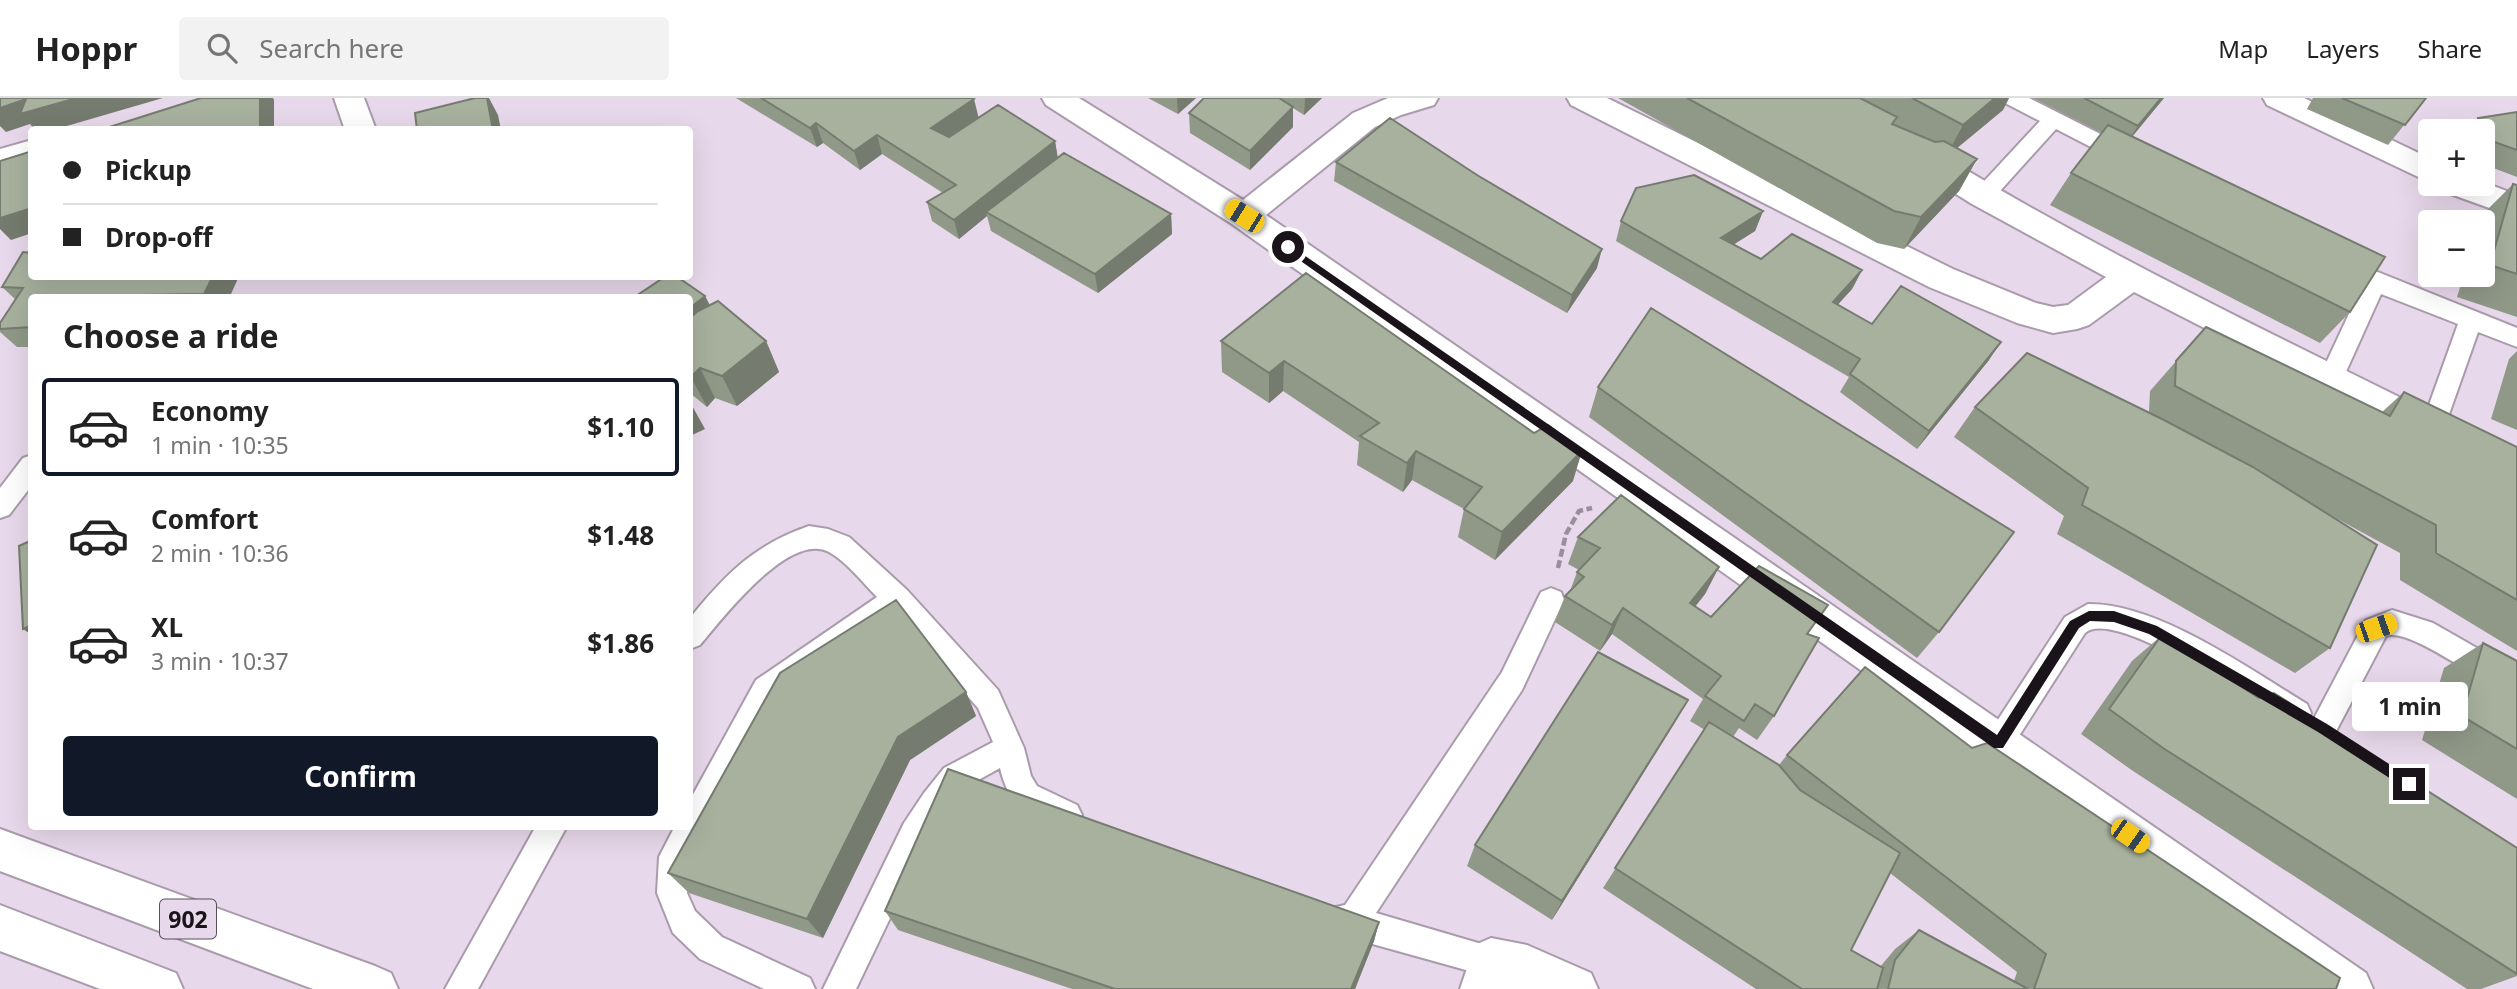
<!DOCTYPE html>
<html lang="en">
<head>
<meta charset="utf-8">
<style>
  body { margin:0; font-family:"Noto Sans",sans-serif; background:#f2f2f2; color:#222; height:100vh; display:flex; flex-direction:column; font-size:26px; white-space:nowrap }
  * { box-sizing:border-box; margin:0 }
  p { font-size:23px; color:#767676 }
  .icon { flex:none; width:38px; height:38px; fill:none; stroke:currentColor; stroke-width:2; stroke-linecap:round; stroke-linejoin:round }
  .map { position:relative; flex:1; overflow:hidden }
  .side { position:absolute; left:28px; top:196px; width:665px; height:536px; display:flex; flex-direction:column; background:#fff; border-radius:7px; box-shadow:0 7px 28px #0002 }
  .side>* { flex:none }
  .hud { position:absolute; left:28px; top:28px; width:665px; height:154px; border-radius:7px; box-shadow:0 7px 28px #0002; display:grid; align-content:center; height:154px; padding:0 35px; background:#fff }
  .controls { position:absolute; left:2418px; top:21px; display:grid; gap:14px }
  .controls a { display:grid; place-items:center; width:77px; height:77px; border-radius:7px; background:#fff; box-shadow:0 7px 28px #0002; font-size:35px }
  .end { position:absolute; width:32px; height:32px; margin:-16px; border:9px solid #1a141a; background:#fff; box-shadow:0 0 0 4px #fff }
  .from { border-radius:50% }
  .bubble { position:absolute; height:49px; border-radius:7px; background:#fff; box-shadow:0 7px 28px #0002; font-size:23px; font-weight:700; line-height:49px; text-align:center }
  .car { position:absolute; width:21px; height:42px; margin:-21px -10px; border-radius:9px; box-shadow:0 0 5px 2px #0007; background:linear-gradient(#f5c518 24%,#345 0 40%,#f5c518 0 76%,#345 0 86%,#f5c518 0) }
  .hud b { display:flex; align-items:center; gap:24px; height:66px; font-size:26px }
  .hud b+b { border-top:2px solid #e0e0e0 }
  .hud i { width:18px; height:18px; background:#222 }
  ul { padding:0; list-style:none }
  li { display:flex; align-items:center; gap:21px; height:98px; margin:0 14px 10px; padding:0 21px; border:4px solid transparent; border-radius:7px }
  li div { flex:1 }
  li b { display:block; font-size:26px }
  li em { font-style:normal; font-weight:700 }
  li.active { border-color:#111827 }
  li>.icon { width:63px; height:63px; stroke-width:1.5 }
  h2 { padding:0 35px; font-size:32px; line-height:84px }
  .cta { display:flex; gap:14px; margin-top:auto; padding:14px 35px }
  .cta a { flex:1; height:80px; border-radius:7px; background:#111827; color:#fff; font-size:28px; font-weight:700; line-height:80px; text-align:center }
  header { display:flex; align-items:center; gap:42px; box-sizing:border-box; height:98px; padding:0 35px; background:#fff; border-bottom:2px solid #e0e0e0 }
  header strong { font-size:33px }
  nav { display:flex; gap:38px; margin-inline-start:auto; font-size:24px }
  .search { width:490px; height:63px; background:#f2f2f2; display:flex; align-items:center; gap:18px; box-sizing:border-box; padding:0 24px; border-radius:7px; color:#767676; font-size:26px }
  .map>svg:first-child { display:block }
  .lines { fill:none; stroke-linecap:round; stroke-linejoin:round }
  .service-casing { stroke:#aa9bac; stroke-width:4 }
  .minor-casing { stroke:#aa9bac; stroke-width:4 }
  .primary-casing { stroke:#aa9bac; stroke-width:4 }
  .path { stroke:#9a8e9c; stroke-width:4.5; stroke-dasharray:8 3.5; stroke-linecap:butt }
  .service { fill:#fff; fill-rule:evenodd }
  .minor { fill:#fff; fill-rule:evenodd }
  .primary { fill:#fff; fill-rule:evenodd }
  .wall { fill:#909888; fill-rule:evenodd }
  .shaded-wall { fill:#757c6f }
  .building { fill:#a7b19e; stroke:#757c6f; stroke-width:2 }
  .route { fill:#1a141a }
  .labels { text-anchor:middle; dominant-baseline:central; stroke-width:6; stroke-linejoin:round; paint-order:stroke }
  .shield { fill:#e8d8eb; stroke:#584f59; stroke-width:2 }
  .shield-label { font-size:23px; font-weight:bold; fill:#1a141a }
</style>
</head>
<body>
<header>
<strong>Hoppr</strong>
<div class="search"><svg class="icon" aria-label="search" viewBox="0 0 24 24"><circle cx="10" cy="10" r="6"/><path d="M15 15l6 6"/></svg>Search here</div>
<nav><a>Map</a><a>Layers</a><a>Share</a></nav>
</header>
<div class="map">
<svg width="2517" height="891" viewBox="0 0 2517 891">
  <rect width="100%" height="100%" fill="#e8d8eb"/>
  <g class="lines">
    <defs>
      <path id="service" d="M2002 0H2029L2134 53 2137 58 2134 63 2126 65 2118 63 2056 31 1991 103 1983 106 1975 103 1972 98 1975 93 2040 23 2005 5Z
        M2338 158 2517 230V249L2478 234 2441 339 2432 342 2423 339 2420 332 2458 226 2381 196 2340 287 2331 289 2322 287 2319 280 2362 188 2330 172 2327 166 2330 160Z
        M32 357V387L9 417 0 420V390L23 360Z
        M809 428 828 431 849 439 907 492 998 592 1024 650 1031 678 1037 688 1077 707 1082 717 1077 727 1067 731C1032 717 1009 711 1000 670L964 690 944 715 926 745 856 891H823L904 725 924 695 944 670 993 644 978 610 895 516 776 600 689 761 687 795 695 813 722 839 810 880 815 891H764L700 861 673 835 657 795 659 759 675 728H690V702L756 582 877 499C863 485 847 464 829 454 789 433 722 521 700 547L690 551V520C726 476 754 447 809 428Z
        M1551 490 1561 494 1564 502 1522 592 1376 815 1502 852 1507 863 1502 874 1491 879 1351 840 1331 832 1327 821 1331 810 1345 807 1502 574 1541 494Z
        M2088 506C2157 505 2248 570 2307 606L2311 615 2307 624 2297 628 2287 624C2255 605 2114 509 2085 535L2008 655 1998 659 1988 655 1984 646 1988 637 2065 519Z
        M2392 512 2433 525 2517 573V601C2488 590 2411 529 2386 538L2333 639 2323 643 2313 639 2309 630 2366 522Z
        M536 728H567L478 891H445Z"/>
      <path id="minor" d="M334 0H364L376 32H345Z
        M1042 0H1079L1243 102 1353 15 1388 0H1438L1434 7 1401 17 1375 29 1266 117 2366 875 2373 891H2310L1232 126 1046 7Z
        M1567 0H1607L1953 171 2036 205 2053 209 2068 207 2106 179 1972 106 1908 66 1903 58 1908 50 1919 47 1930 50C2116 165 2322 259 2517 358V390L2134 194 2089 227 2077 231 2053 235 2017 225 1929 189 1571 7Z
        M2263 0H2304L2431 61V85L2267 7Z
        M32 42V64L11 70 0 67V51Z
        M2483 84 2517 97V120L2445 94 2440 86Z
        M1491 840 1527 847 1591 875 1598 891H1460L1475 847Z"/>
      <path id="primary" d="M0 731 375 868 391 875 398 891H313L0 773Z
        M0 807 176 875 183 891H100L0 853Z"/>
    </defs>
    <!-- service casing -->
    <use href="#service" class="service-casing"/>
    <!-- minor casing -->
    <use href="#minor" class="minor-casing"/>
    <!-- primary casing -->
    <use href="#primary" class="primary-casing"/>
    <!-- path -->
    <path class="path" d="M1558 470 1566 436 1579 413 1592 410"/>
    <!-- service -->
    <use href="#service" class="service"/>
    <!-- minor -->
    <use href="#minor" class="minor"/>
    <!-- primary -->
    <use href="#primary" class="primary"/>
  </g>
  <!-- wall -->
  <path class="wall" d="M736 0H972L978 20 1055 43 1058 60 1171 116 1172 136 1098 195 991 133 987 118 959 141 932 123 927 104 943 95 882 56 860 72 823 45 817 49Z
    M1148 0H1196L1178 16Z
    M1204 0H1322L1304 17 1293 10V29L1250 72 1190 35 1189 15Z
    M1618 0H2009L2003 12 1957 50 1977 61 1959 93 1904 151 1877 145Z
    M2033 0H2164L2132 39 2350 214 2320 245 2050 107 2071 75 2102 35Z
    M2313 0H2426L2388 47 2307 11Z
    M2517 14V79L2483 66V33H2466L2478 20Z
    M1336 64 1597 170 1567 215 1334 83Z
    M2513 86 2517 87V219L2457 199 2464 177H2483V124H2479L2481 118Z
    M1763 113 1755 133 1734 146 1761 161 1862 172 1852 191 1838 206 1872 226 1989 262 1917 351 1840 294 1849 279 1616 143 1621 123Z
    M1306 175 1573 383 1495 462 1458 439 1464 411 1412 382 1403 394 1357 367 1359 344 1283 293 1269 305 1222 274 1221 243Z
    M32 178H239L229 200H32V249H17L0 234V225L16 202 2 189Z
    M705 198 710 207 766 243 779 274 737 308 715 300 707 309 690 295V200Z
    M2206 229 2382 314 2404 294 2517 349V553L2400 482V455L2321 412 2330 550 2295 575 2057 436 2064 418 1954 339 1975 309 2149 314 2150 293Z
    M2517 253V332L2491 321 2509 261Z
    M1598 289 1939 534 1917 560 1589 319Z
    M1578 439 1719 469 1705 496 1695 509 1711 519 1808 536 1774 618 1757 642 1739 630 1733 639 1779 667 1787 657 1972 650 2336 891H1756L1603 790 1705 632 1690 623 1703 601 1612 536 1600 553 1555 524 1565 498 1570 493 1577 474 1579 472 1568 466ZM1890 775 2017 874 2014 883 1919 832 1895 851 1880 869 1851 852Z
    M2161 538 2259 600 2517 750V878L2481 891H2467L2133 673 2081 636 2132 563Z
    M2483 545 2517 563V701L2422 642 2444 570Z
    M966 594 976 618 910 662 823 840 689 795 668 775Z
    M1688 602 1552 822 1467 768 1475 747Z
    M885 813 1379 824 1374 843 1355 891H1072L898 832Z"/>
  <!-- shaded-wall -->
  <path class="shaded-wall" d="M77 0H163L53 32H35L30 26 6 34 0 28V10L26 1Z
    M260 0H273L274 2V32H260Z
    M487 0H489L498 17 501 32H493Z
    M1177 0H1196L1178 16Z
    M1305 0H1322L1304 17Z
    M1995 0H2009L2003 12 1945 60 1963 27Z
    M2161 0H2164L2125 47 2138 28Z
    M974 1 979 21 936 50 931 30Z
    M1293 9V29L1250 72V53Z
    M816 25 823 45 817 49 810 30Z
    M877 37 882 56 860 72 854 53Z
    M1055 43 1058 63 986 114 987 118 959 141 954 122Z
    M1977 61 1959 93 1904 151 1921 119Z
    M32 110V135L11 142 0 131V120Z
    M1763 113 1755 133 1714 159 1721 140Z
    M1171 116 1172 136 1098 195 1095 176Z
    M1602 151 1597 170 1567 215 1572 197Z
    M1862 172 1852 191 1824 222 1833 204Z
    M213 178H239L229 200H207L204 196Z
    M705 198 720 230 690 253V210Z
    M766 243 779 274 737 308 722 278Z
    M2001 244 1989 262 1917 351 1929 333Z
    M1284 263 1283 293 1269 305V275Z
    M700 270 715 300 707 309 691 279Z
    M690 304 705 331 690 338Z
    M1416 353 1412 382 1403 394 1407 365Z
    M1582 353 1573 383 1495 462 1502 434Z
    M1719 469 1705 496 1676 532 1690 505Z
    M1623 510 1612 536 1600 553 1612 527Z
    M32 527V537L23 531Z
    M966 594 976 618 910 662 823 840 807 821 898 639Z
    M1688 602 1674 626 1552 822 1562 803Z
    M1379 824 1374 843 1355 891H1351Z"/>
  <!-- building -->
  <path class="building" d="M0 0H77L20 16 26 1 0 10Z
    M201 0H260V32H100Z
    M475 0H487L493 32H417L415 15Z
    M761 0H972L974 1 931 30 949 39 998 7 1055 43 954 122 927 104 956 87 877 37 854 53 816 25 810 30Z
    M1204 0H1279L1293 9 1250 53 1189 15Z
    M1687 0H1860L1897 19 1892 26 1935 44 1944 43 1977 61 1921 119 1894 113Z
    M1912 0H1995L1963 27Z
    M2084 0H2161L2138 28Z
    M2342 0H2426L2405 27Z
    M2517 14V52L2483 40V33H2480L2478 20Z
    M1390 20 1477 77 1602 151 1572 197 1336 64Z
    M2108 27 2385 159 2350 214 2071 75Z
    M32 53V110L0 120V63Z
    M1064 55 1171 116 1095 176 986 114Z
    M1694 77 1763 113 1721 140 1761 161 1792 136 1862 172 1833 204 1872 226 1901 188 2001 244 1929 333 1850 276 1860 261 1621 123 1636 90Z
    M2513 86 2517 87V176L2490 167Z
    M23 154 32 155V178H213L204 196 140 197 138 200H32V229L0 231V225L23 190 2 189Z
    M1306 175 1534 335 1548 327 1582 353 1502 434 1464 411 1482 389 1416 353 1407 365 1360 338 1379 325 1284 263 1269 275 1221 243Z
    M666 178H676L705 198 690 210V200H633Z
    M718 203 766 243 722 278 700 270 691 279 690 278V220L698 213Z
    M1651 210 2014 434 1939 534 1598 289Z
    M2206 229 2390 318 2404 294 2517 349V502L2436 455V427L2175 288 2176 263Z
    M2027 255 2164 322 2253 369 2377 447 2330 550 2082 407 2088 390 1975 309Z
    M1621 397 1719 469 1690 505 1711 519 1759 468 1828 507 1807 536 1819 540 1774 618 1755 606 1744 623 1705 598 1721 578 1623 510 1612 527 1565 498 1584 479 1577 474 1600 450 1578 439Z
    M32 442V527L23 531 19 448Z
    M896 502 966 594 898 639 807 821 668 775 780 575Z
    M2161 538 2259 600 2274 595 2517 750V876L2163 650 2109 611Z
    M2483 545 2517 563V651L2462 618Z
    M1598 554 1688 602 1562 803 1475 747Z
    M1865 569 1972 650 1987 645 2340 880 2336 891H2034L2046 856 1787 657Z
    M1709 624 1779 667 1800 692 1900 755 1851 852 1883 870 1877 891H1802L1615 770Z
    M948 671 1379 824 1351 891H1115L885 813Z
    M1919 832 2028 891H1888L1895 862Z"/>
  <!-- route -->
  <path class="route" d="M1288 146 1997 637 2070 523 2089 513H2114L2157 528 2327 626 2414 682V690H2405L2318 634 2149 536 2114 524 2090 523 2079 530 2003 650H1994L1285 152 1283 149Z"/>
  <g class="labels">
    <!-- shield labels -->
    <rect class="shield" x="160" y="801.5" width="56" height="39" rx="5"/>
    <g class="shield-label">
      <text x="188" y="821">902</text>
    </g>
  </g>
</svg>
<div class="controls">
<a>+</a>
<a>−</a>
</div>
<i class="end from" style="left:1288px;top:149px"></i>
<i class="end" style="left:2409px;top:686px"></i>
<div class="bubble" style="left:2352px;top:584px;width:116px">1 min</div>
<i class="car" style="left:1244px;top:118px;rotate:302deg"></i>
<i class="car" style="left:2376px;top:530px;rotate:71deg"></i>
<i class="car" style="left:2130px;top:738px;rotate:125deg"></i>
<div class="hud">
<b><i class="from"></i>Pickup</b>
<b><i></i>Drop-off</b>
</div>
<section class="side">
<h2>Choose a ride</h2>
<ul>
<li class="active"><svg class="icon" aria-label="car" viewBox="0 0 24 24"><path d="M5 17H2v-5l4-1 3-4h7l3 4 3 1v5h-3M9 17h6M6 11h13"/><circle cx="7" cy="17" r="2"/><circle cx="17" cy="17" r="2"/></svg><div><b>Economy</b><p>1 min · 10:35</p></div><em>$1.10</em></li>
<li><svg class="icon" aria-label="car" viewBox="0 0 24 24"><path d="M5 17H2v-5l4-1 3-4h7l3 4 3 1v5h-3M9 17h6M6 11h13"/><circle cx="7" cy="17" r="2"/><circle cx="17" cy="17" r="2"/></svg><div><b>Comfort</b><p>2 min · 10:36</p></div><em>$1.48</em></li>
<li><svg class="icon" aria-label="car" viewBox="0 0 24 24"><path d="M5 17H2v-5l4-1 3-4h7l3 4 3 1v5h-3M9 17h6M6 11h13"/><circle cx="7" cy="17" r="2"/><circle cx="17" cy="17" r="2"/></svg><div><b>XL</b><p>3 min · 10:37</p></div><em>$1.86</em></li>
</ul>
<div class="cta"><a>Confirm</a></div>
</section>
</div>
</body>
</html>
